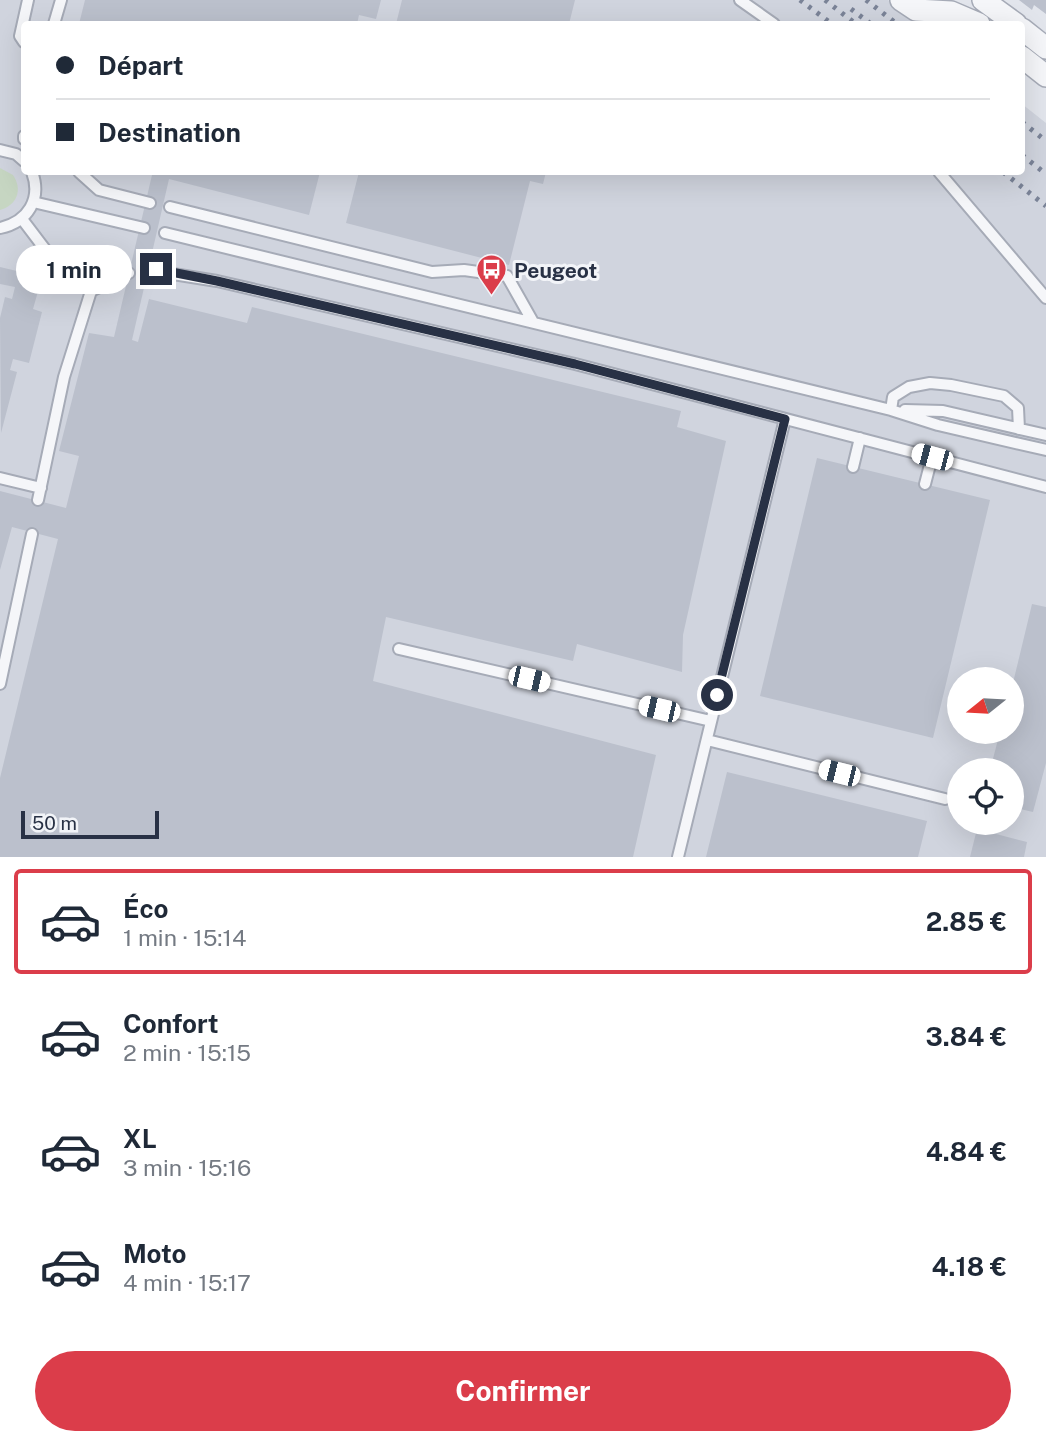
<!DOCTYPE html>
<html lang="fr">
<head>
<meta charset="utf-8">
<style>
  body { margin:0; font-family:"Public Sans",sans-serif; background:#f6f6f7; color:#1f2937; height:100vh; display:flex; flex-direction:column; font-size:26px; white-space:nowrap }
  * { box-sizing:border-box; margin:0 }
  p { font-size:23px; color:#747a83 }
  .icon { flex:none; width:38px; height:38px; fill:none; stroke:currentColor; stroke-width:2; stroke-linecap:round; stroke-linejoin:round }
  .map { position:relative; height:857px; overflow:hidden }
  .details { display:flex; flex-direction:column; background:#fff; flex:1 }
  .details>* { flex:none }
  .top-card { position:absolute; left:21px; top:21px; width:1004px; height:154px; border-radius:7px; box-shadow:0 7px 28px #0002; display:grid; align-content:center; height:154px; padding:0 35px; background:#fff }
  .needle { width:46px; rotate:252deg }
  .buttons { position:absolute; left:947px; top:667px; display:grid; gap:14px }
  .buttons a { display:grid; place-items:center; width:77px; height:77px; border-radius:50%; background:#fff; box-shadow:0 7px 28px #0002; font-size:35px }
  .scale { position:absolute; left:21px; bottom:18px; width:138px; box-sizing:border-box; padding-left:7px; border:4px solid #283145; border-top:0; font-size:19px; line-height:24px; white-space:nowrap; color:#283145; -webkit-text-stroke:5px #f2f4f8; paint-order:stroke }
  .end { position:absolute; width:32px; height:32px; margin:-16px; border:9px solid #283145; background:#fff; box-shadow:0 0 0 4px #fff }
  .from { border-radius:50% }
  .bubble { position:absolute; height:49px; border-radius:24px; background:#fff; box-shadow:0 7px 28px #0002; font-size:23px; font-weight:700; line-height:49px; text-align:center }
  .car { position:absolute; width:21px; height:42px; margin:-21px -10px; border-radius:9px; box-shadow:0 0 5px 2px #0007; background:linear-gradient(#fff 24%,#345 0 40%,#fff 0 76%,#345 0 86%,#fff 0) }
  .top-card b { display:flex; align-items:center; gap:24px; height:66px; font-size:26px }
  .top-card b+b { border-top:2px solid #e0e1e3 }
  .top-card i { width:18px; height:18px; background:#1f2937 }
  ul { padding:12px 0 0; list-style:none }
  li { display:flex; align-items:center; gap:21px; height:105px; margin:0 14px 10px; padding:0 21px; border:4px solid transparent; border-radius:7px }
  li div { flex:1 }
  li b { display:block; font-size:26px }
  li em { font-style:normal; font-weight:700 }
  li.current { border-color:#db3d4a }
  li>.icon { width:63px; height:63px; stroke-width:1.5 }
  .primary-button { display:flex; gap:14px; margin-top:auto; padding:14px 35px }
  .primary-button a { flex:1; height:80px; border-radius:42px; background:#db3d4a; color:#fff; font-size:28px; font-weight:700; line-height:80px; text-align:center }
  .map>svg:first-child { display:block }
  .built { fill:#d0d4de; fill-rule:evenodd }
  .green { fill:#c6d6c2 }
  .building { fill:#bbc0cc }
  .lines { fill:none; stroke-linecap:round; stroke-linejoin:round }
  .lane-casing { stroke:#a6abb7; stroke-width:14 }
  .street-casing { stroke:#a6abb7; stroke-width:24 }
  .lane { stroke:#f5f6f9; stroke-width:10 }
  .street { stroke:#f5f6f9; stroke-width:21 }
  .rail { stroke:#7a8397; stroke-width:5; stroke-dasharray:3.5 7; stroke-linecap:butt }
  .route { stroke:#283145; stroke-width:9 }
  .labels { text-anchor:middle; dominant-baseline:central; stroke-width:6; stroke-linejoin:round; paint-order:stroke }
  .poi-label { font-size:21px; font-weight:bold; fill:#283145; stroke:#f2f4f8; text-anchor:start }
</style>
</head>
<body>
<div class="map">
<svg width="1046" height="857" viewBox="0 0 1046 857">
  <rect width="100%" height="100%" fill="#e2e5ec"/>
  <!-- built -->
  <path class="built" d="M0 0H888L919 24H24V172H1022V104L1046 123V857H0ZM959 679H1012V732H959ZM959 770H1012V822H959Z"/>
  <!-- green -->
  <path class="green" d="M0 168 13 175C23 190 17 205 0 210Z"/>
  <!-- building -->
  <path class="building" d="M85 0H381L376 19 359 15 357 24H79Z
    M402 0H575L569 24H396Z
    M1019 0H1046V14L1034 5 1032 10Z
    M141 172H320L309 215 169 179 132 340 138 342 149 299 247 323 252 307 681 411 677 427 726 441 683 635 682 672 577 644 573 661 386 617 373 681 656 755 633 857H0V778L58 539 12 527 0 570V491L66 508 79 456 59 451 89 333 114 337 152 175Z
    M359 172H546L543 184 530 181 509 265 346 223Z
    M0 267 42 277 33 309 42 312 29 363 13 359 10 370 17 372 1 433 0 318 5 297 12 299 15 287 0 284Z
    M817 458 990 500 933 738 760 696Z
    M1032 604 1046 607V763L1033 812 1012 807V770H990L1000 732H1012V687Z
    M727 772 927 821 918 857H706Z
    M977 829 1027 842 1024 857H970Z"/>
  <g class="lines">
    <defs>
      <path id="lane" d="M740 0 774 24
        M54 24 61 0
        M24 42 20 36 28 0
        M24 136V139
        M0 150 16 154 24 161
        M79 172 99 190 150 203
        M939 172 1046 298
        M33 202 144 228
        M170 207 432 272 464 270 507 276 533 322
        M22 219 60 269 91 291 64 377 38 500
        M0 228C28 222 42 199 32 172
        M165 233 891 410 938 425 1046 450
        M148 270 217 281 575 364 1046 487
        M91 291 129 273
        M891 410 893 397 909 387 930 383 951 385 1004 396 1018 408 1019 429
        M905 410 943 411 1046 435
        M853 467 860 438
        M0 478 41 488
        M925 484 932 457
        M399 649 711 721
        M0 684 32 534
        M707 740 945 799
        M678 857 785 419"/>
      <path id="street" d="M901 0 916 10 951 12 979 24
        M983 0 1016 24
        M1022 29 1046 48
        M1022 57 1046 76"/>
    </defs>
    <!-- lane casing -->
    <use href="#lane" class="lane-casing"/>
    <!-- street casing -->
    <use href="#street" class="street-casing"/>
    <!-- lane -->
    <use href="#lane" class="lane"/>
    <!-- street -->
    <use href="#street" class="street"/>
    <!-- rail -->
    <path class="rail" d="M800 0 832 24
      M825 0 856 24
      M866 0 897 24
      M851 9 871 24
      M1022 122 1046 141
      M1022 155 1046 174
      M1003 172 1046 206"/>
  </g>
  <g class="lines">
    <!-- route -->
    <path class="route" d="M156 269 217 281 575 364 785 419 717 695"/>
  </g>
  <!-- icons -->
  <defs>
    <symbol id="bus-pin" viewBox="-11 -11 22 30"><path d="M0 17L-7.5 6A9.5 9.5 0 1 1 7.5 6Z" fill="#db3d4a" stroke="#f2f4f8"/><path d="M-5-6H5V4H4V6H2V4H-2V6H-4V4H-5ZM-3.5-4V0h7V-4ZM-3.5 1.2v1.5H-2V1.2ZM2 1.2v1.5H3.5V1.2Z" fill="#fff"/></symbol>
  </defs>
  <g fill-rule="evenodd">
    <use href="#bus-pin" x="474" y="252" width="35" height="47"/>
  </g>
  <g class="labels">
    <!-- poi labels -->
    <g class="poi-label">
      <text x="514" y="270">Peugeot</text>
    </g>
  </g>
</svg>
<div class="buttons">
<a><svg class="needle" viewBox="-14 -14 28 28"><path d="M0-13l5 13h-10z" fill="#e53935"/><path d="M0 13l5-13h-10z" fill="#747a83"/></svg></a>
<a><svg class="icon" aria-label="locate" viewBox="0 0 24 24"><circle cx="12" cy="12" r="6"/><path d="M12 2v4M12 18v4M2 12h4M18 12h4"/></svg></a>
</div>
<div class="scale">50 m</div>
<i class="end from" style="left:717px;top:695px"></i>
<i class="end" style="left:156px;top:269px"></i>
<div class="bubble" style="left:16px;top:245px;width:116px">1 min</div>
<i class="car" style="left:932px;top:457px;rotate:285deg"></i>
<i class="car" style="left:529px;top:679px;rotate:103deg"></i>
<i class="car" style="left:659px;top:709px;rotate:283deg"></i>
<i class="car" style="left:839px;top:773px;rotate:284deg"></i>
<div class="top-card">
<b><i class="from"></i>Départ</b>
<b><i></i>Destination</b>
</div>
</div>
<section class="details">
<ul>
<li class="current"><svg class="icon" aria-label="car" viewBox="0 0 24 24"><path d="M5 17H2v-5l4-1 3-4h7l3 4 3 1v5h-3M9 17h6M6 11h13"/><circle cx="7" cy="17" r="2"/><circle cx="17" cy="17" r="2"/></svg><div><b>Éco</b><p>1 min · 15:14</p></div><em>2.85 €</em></li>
<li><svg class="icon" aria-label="car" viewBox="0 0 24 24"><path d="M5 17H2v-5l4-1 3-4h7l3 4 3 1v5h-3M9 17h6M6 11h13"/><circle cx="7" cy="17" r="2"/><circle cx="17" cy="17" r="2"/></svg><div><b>Confort</b><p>2 min · 15:15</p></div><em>3.84 €</em></li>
<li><svg class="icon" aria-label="car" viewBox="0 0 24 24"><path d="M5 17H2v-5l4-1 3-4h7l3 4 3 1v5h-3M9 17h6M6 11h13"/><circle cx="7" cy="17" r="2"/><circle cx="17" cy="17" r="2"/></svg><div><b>XL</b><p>3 min · 15:16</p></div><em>4.84 €</em></li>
<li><svg class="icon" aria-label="car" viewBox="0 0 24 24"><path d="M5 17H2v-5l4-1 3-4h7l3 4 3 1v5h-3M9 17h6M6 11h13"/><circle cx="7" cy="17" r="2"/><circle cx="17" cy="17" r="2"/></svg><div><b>Moto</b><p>4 min · 15:17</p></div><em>4.18 €</em></li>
</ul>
<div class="primary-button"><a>Confirmer</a></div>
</section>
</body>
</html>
